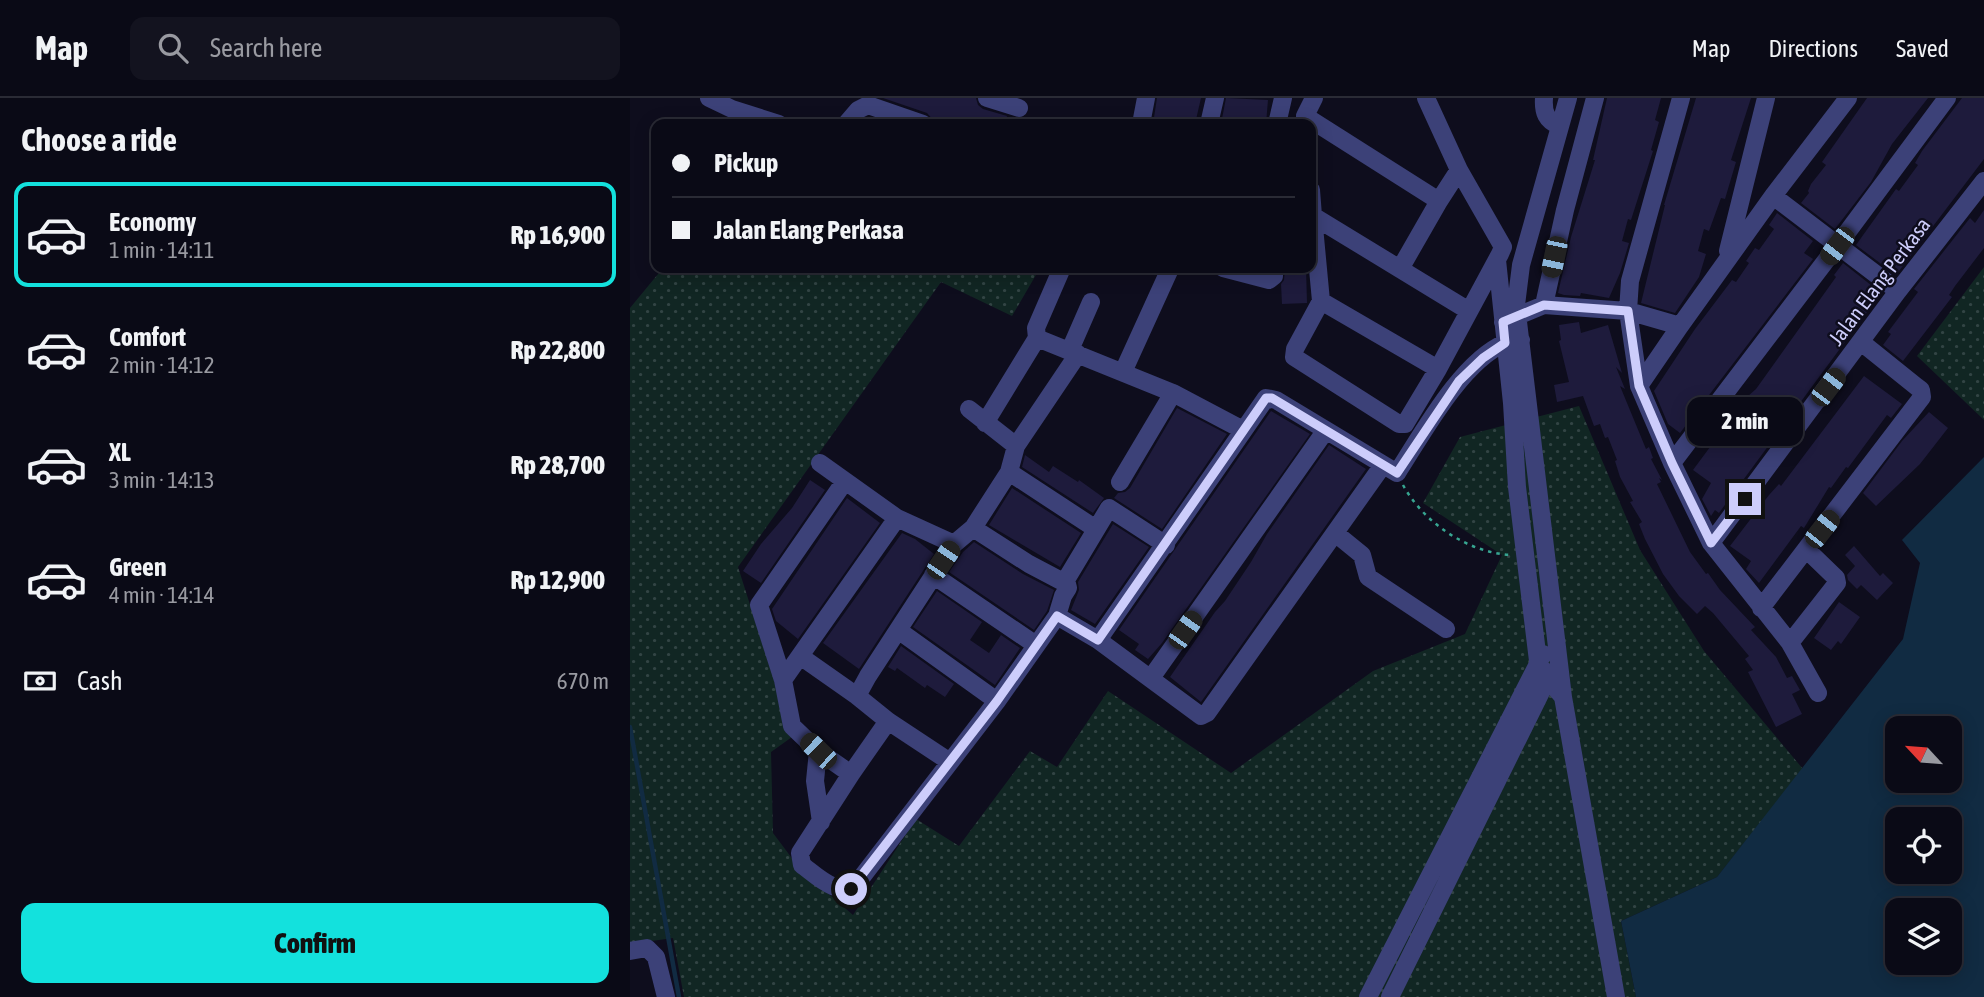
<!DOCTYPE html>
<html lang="en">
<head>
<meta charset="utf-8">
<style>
  body { margin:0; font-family:"Asap Condensed",sans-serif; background:#13131f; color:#f1f3f6; height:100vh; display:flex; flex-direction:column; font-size:26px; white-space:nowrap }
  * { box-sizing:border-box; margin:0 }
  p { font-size:23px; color:#999aa1 }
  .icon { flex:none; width:38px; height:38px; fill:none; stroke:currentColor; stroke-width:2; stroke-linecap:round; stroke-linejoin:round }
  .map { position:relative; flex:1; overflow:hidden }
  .side { display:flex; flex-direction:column; background:#0a0a16; width:630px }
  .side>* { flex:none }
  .banner { position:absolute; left:21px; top:21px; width:665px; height:154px; border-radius:14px; box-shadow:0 4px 18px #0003,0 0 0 2px #2a2b35; display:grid; align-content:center; height:154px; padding:0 21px; background:#0a0a16 }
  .needle { width:46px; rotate:296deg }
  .tools { position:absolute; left:1255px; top:618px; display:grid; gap:14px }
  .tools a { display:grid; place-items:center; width:77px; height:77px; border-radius:14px; background:#0a0a16; box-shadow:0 4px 18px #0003,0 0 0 2px #2a2b35; font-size:35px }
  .end { position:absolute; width:32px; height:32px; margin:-16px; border:9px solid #cdcdfb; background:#111; box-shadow:0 0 0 4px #111 }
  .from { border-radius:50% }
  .bubble { position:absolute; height:49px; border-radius:14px; background:#0a0a16; box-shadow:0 4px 18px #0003,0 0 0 2px #2a2b35; font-size:23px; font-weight:800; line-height:49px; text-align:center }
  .car { position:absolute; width:21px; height:42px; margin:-21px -10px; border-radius:9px; box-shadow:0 0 5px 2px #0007; background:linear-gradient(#222 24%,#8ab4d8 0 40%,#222 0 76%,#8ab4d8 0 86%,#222 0) }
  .banner b { display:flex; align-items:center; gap:24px; height:66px; font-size:26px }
  .banner b+b { border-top:2px solid #2a2b35 }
  .banner i { width:18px; height:18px; background:#f1f3f6 }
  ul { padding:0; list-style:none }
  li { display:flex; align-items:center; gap:21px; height:105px; margin:0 14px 10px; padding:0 7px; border:4px solid transparent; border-radius:14px }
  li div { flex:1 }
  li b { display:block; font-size:26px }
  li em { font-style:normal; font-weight:800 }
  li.current { border-color:#13e1dd }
  li>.icon { width:63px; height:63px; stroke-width:1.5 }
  h2 { padding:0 21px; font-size:32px; line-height:84px }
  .pay { display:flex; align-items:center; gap:18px; height:77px; padding:0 21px; font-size:26px }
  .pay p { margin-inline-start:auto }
  .action { display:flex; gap:14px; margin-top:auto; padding:14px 21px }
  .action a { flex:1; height:80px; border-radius:14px; background:#13e1dd; color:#111; font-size:28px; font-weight:800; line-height:80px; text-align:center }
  header { display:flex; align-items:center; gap:42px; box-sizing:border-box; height:98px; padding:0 35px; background:#0a0a16; border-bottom:2px solid #2a2b35 }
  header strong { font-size:33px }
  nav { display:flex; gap:38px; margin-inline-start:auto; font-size:24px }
  .search { width:490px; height:63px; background:#13131f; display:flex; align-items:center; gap:18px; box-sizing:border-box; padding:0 24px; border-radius:14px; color:#999aa1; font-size:26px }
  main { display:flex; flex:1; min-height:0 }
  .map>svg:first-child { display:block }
  .grass { fill:url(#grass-dots) }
  .water { fill:#112b42; fill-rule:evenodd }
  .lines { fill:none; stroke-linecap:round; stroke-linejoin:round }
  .stream { stroke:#112b42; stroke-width:4.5 }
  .building { fill:#1e1b3c }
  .path { stroke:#37a591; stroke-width:2.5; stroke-dasharray:3.5 5; stroke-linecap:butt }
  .minor { stroke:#3c4178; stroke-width:18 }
  .route { stroke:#cdcdfb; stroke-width:9 }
  .labels { text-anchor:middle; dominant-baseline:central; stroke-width:5; stroke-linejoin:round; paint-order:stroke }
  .street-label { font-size:21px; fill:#cdcdfb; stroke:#0e0d1d }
</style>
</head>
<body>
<header>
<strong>Map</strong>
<div class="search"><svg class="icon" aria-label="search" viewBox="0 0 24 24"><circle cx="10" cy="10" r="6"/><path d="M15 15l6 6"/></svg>Search here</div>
<nav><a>Map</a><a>Directions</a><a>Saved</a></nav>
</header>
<main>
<section class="side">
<h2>Choose a ride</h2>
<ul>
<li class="current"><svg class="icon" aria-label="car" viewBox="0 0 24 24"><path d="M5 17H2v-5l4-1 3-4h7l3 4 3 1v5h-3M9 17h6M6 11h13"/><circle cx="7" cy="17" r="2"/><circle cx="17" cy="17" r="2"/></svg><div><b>Economy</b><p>1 min · 14:11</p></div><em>Rp 16,900</em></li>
<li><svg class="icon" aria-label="car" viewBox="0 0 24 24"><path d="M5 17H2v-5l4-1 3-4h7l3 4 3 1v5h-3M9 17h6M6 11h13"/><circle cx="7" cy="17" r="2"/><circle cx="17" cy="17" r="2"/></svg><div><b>Comfort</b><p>2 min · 14:12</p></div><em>Rp 22,800</em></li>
<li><svg class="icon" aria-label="car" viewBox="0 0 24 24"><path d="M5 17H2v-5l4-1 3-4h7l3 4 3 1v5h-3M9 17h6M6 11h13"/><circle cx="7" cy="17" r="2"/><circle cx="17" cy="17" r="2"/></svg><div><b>XL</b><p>3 min · 14:13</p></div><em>Rp 28,700</em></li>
<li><svg class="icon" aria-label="car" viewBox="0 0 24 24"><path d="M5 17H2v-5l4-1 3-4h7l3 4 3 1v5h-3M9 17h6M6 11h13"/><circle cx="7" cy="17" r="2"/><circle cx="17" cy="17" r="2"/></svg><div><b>Green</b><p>4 min · 14:14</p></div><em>Rp 12,900</em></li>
</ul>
<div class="pay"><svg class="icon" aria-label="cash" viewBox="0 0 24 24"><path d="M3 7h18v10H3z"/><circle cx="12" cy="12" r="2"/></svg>Cash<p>670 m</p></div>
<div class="action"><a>Confirm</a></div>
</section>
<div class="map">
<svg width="1354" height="899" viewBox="0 0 1354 899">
  <defs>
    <pattern id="grass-dots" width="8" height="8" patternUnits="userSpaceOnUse" patternTransform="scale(1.75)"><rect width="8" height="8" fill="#112623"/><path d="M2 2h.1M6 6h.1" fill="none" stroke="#324444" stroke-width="1.8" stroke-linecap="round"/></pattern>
  </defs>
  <rect width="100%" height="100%" fill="#0e0d1d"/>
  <!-- grass -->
  <path class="grass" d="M1354 169V322L1287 258Z
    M33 170H410L382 218 311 184 108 469 162 639 141 654 143 735 170 771 223 817 286 721 329 748 400 653 427 669 478 593 601 675 743 573 835 536 872 457 793 405 830 339 949 308 1010 452 1074 553 1173 671 1087 779 991 823 1006 899H54L43 840 0 846V210Z"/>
  <!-- water -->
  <path class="water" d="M1354 359V899H1006L991 823 1087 779 1273 541 1290 465 1272 442ZM1267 630H1320V682H1267ZM1267 721H1320V774H1267ZM1267 812H1320V864H1267Z"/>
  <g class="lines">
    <!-- stream -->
    <path class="stream" d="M0 629 49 899"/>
  </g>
  <!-- building -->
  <path class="building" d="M253 0H346L348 7 353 11 377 18 375 26H314L304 23 297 15Z
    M527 0H571L565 26H523Z
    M596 0 638 2 636 26H591Z
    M977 0H1031L1025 22 1029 24 1021 52 1023 53 1001 122 998 121 992 143 999 145 990 175 979 200 951 195 950 198 934 197 928 195 941 139 965 62H963Z
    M1066 0H1121L1101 62 1106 64 1095 101 1091 100 1079 133 1074 131 1068 153 1076 156 1069 179 1045 215 1011 205 1035 107H1034Z
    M1237 0H1298L1262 46 1241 84 1205 131 1171 105 1179 95 1178 93 1181 86 1196 67 1192 64Z
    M1332 0H1354V61L1266 177 1226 147 1266 91 1269 93 1288 67 1285 65 1292 53Z
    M1354 112V150L1325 188 1319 197 1322 199 1273 263 1253 247 1261 236 1258 234 1288 194 1284 191 1340 120 1345 125Z
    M1147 115 1183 143 1174 155 1183 161 1050 335 1038 326 1024 293 1065 231 1102 182 1106 184 1119 165 1116 163 1125 150 1129 152 1144 131 1139 127Z
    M1213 165 1251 195 1097 404 1089 415 1085 412 1081 418 1072 401 1081 385 1063 372 1117 299 1126 291 1206 179 1204 177Z
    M655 170H676L677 205 652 206 651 186 654 182Z
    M949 224 951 235 978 227 992 275 986 269 995 291 990 288 1016 351 1019 349 1023 360 1021 361 1032 382 1029 380 1031 384 1027 386 1060 454 1076 476 1078 475 1090 492 1125 529 1121 532 1146 559 1157 580 1162 578 1170 592 1162 596 1172 616 1146 629 1118 574 1123 572 1115 561 1119 558 1083 515 1075 508 1067 516 1049 498 1033 476 1015 441 1009 426 1012 424 1000 404 1003 403 990 379 985 363 987 362 978 339 975 340 970 326 964 328 953 298 927 304 924 287 939 284 929 243 931 242 929 227Z
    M1234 278 1272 306 1261 320 1257 317 1218 370 1216 369 1201 390 1199 389 1174 430 1171 428 1129 485 1116 471 1121 463 1100 448 1139 397 1149 386 1151 388Z
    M547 310 597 336 532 431 484 400 488 395 495 394 500 390Z
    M641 313 680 336 532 545 518 561 505 552 509 546 489 532Z
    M1299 314 1318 330 1290 366 1246 408 1233 395 1272 343Z
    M699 347 736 371 571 604 540 579 585 514 595 503 621 464 637 436Z
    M395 357 419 374 423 368 448 384 449 382 474 400 463 415 392 369Z
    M180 382 195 392 131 485 113 473 131 446 162 410Z
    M382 390 451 435 430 469 359 427Z
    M217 400 250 425 168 541 146 523 142 511Z
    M483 426 519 449 465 526 441 512 449 492 448 484Z
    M272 435 285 441 304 456 229 571 193 545Z
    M344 444 393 476 424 492 417 513 404 532 319 474 333 454Z
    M1224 448 1250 478 1253 475 1263 485 1247 502 1231 487 1227 491 1218 482 1217 477 1225 468 1215 457Z
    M307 493 352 524 340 542 359 555 371 537 390 550 365 587 283 529Z
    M1209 504 1230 519 1211 546 1208 543 1201 552 1184 540Z
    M271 548 324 586 315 599 297 587 295 590 267 570 265 573 258 569Z"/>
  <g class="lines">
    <!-- path -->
    <path class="path" d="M773 387C794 425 837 454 880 457"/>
    <!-- minor -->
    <path class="minor" d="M79 0 102 11 149 26
      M357 0 389 10
      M796 0 829 72 873 149 870 156 808 271 775 326H769L664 259 665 251 691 203 683 118 839 213
      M914 0C913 14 916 23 930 28
      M938 0 891 167 886 207 933 599 986 899
      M675 18 809 103 770 171
      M216 26 228 12 238 7 293 26
      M511 26 516 0
      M579 26 585 0
      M647 26 653 0
      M675 26V18L684 0
      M681 92 683 118
      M1143 98 1268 193
      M809 103 829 72
      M1098 153 1136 0
      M867 162 882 305 887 389 908 563 918 581 933 599
      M432 170 406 230 407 240 543 295 613 332
      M593 170 639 182 644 178V170
      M691 203 808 271
      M914 207 935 112 965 0
      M873 224 914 207 998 213 1009 288 1042 365 1081 445 1160 545 1188 595
      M1050 228 1143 98 1218 0
      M440 252 461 204
      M493 274 539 173
      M1009 288 1050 228 998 213 1000 183 1051 0
      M339 311 386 348
      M355 325 407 240
      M190 365 267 420 324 446 343 430 399 466 437 486 438 490 433 498 427 518 468 542 571 618 577 615 753 367
      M1042 365 1207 148 1317 0
      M379 374 466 431
      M215 383 129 507 153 582 162 628 188 653 221 676 170 755 172 767C187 778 210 802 228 784L367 603 427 518
      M490 384 543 295
      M343 430 379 374 386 348 448 256
      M705 435 732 457 738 479 816 531
      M1081 445 1268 193 1354 83
      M303 477 406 547
      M434 485 479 410 536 447
      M1131 510 1292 299 1291 292 1287 289 1231 244
      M268 532 367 603
      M468 542 636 300 646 302 767 375C793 335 831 264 875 245 880 243 886 243 891 242
      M1160 545 1207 485 1206 480 1177 452
      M170 558 227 598
      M521 580 696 332
      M153 582 267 420
      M188 653 185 683 191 724
      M320 664 258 623 227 598 238 578 324 446
      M221 676 258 623
      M0 853 17 850 26 859 36 899
      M738 899 913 556
      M760 899 912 592 924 575"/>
  </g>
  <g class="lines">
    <!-- route -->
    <path class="route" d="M221 791 367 603 427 518 468 542 636 300H642L767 375 829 283 853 260 875 245 873 224 914 207 998 213 1009 288 1042 365 1081 445 1115 401"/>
  </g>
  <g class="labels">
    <!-- street labels -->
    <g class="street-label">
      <text transform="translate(1249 183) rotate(-53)">Jalan Elang Perkasa</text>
    </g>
  </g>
</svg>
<div class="tools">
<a><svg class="needle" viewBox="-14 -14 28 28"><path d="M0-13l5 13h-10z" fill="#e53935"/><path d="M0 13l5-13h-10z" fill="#999aa1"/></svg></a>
<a><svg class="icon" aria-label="locate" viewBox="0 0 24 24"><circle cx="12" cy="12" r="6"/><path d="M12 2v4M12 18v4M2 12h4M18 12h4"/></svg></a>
<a><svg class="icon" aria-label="layers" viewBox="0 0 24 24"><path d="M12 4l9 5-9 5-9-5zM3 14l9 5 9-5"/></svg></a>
</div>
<i class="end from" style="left:221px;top:791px"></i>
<i class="end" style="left:1115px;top:401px"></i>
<div class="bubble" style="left:1057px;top:299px;width:116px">2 min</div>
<i class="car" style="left:1207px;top:148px;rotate:217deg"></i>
<i class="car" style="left:924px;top:159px;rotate:192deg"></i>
<i class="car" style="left:1198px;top:289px;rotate:37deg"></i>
<i class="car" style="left:1192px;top:431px;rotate:38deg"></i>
<i class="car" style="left:313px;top:462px;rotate:34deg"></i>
<i class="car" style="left:555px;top:532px;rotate:35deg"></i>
<i class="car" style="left:188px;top:653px;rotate:314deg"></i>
<div class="banner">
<b><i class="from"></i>Pickup</b>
<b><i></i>Jalan Elang Perkasa</b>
</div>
</div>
</main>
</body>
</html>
